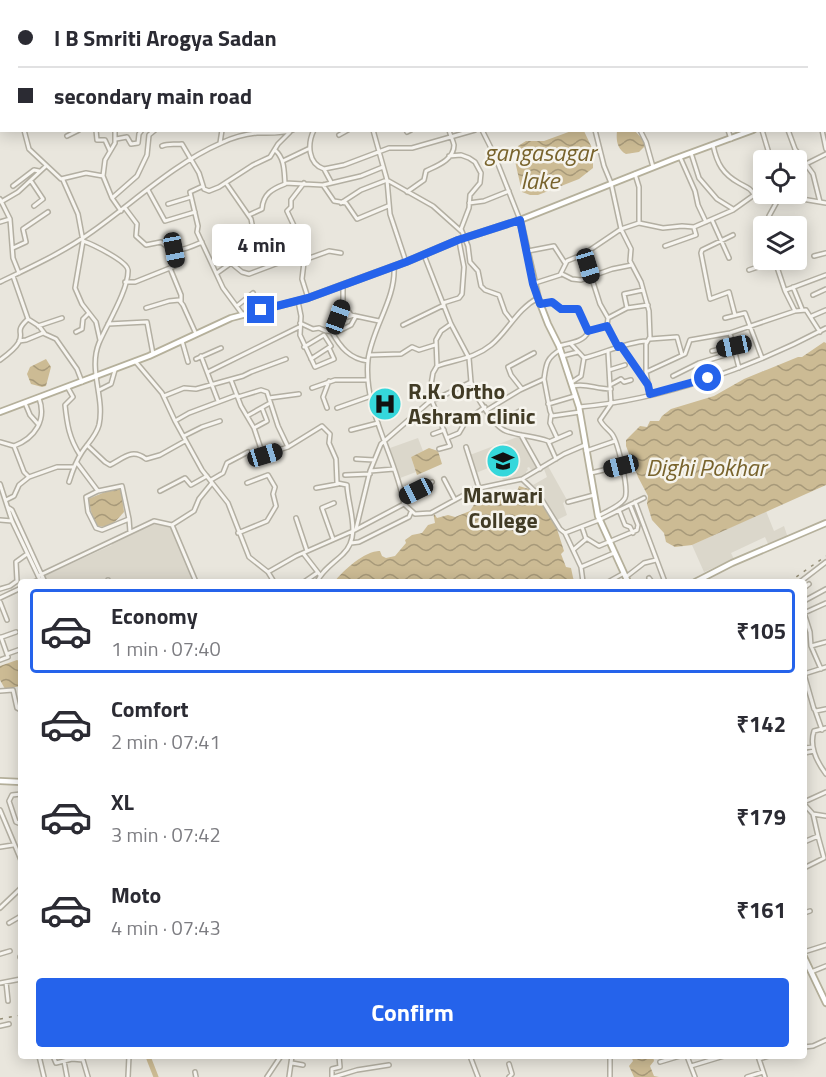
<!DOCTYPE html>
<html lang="en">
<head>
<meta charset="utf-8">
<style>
  body { margin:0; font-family:"Titillium Web",sans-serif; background:#f7f7f7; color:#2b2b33; height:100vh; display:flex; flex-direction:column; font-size:22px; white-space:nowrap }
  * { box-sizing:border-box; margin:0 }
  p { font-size:20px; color:#7c7c81 }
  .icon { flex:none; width:33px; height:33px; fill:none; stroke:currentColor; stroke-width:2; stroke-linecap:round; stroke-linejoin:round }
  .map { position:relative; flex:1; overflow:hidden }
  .side { position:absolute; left:18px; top:579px; width:789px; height:480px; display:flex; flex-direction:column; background:#fff; border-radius:6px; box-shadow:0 3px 15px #0003 }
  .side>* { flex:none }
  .hud { position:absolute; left:0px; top:0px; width:826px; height:132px; box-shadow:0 3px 15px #0003; display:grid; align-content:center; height:132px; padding:0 18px; background:#fff }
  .buttons { position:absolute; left:753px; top:150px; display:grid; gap:12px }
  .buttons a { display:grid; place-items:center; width:54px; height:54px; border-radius:6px; background:#fff; box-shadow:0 3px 15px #0003; font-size:30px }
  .end { position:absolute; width:27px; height:27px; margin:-14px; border:8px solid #2563eb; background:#fff; box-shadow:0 0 0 3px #fff }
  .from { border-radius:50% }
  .bubble { position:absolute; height:42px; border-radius:6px; background:#fff; box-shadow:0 3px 15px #0003; font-size:20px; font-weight:700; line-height:42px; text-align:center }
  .car { position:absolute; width:18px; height:36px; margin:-18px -9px; border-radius:8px; box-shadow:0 0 4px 2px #0007; background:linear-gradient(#222 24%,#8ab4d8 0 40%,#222 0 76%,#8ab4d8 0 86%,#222 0) }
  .hud b { display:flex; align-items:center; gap:21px; height:57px; font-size:22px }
  .hud b+b { border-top:2px solid #e1e1e2 }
  .hud i { width:15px; height:15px; background:#2b2b33 }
  ul { padding:10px 0 0; list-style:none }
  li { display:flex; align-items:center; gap:18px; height:84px; margin:0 12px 9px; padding:0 6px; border:3px solid transparent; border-radius:6px }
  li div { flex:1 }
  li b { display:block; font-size:22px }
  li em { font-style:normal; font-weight:700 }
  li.selected { border-color:#2563eb }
  li>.icon { width:54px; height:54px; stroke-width:1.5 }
  .button { display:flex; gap:12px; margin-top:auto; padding:12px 18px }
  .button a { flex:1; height:69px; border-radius:6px; background:#2563eb; color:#fff; font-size:24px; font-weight:700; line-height:69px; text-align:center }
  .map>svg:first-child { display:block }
  .built { fill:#dbd7cb }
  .water { fill:url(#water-waves) }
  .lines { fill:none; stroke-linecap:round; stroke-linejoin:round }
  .river { stroke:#ccbb94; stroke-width:5 }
  .minor-casing { stroke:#b3afa2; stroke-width:6 }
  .major-casing { stroke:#b5b09b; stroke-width:8 }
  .minor { stroke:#f7f5f0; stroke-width:3 }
  .major { stroke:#fff; stroke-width:4.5 }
  .rail { stroke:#948d75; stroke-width:1.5; stroke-dasharray:3 6; stroke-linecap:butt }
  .route { stroke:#2563eb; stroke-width:8 }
  .labels { text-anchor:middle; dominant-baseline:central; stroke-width:5; stroke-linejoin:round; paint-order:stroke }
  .poi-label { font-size:22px; font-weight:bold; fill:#413b25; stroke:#f6f4ed; text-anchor:start }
  .water-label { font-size:24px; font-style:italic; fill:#78632c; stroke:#f6f4ed }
</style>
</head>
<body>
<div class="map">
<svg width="826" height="1077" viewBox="0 0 826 1077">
  <defs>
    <pattern id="water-waves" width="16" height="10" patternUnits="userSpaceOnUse" patternTransform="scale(1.5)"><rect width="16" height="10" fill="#ccbb94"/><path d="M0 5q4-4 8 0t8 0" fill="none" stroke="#a79979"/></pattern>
  </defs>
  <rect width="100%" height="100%" fill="#e9e6dd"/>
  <!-- built -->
  <path class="built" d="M520 436 538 467 532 471 529 467 527 468 528 470 526 472 527 475 503 481 500 471 488 468 476 473 470 455Z
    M418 438 423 451 411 457 416 472 400 478 390 448Z
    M548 466 567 500 563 503 567 515 557 520 540 490 533 485 547 477 544 469Z
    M766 511 774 531 784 526 788 538 769 546 765 537 731 553 734 559 704 572 692 545Z
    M154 523 172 526 194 582H47L44 576 112 545 111 542Z"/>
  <!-- water -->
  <path class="water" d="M574 130 584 131 592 148 590 153 591 156 593 155V168L579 179 538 195H530L522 192 515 161 518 146 526 141H544Z
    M617 131H635L645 142V146L639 152 626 154C617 149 616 140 617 131Z
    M824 342 826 343V485L692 545 675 547 666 542 664 533 652 520 647 504 648 496 638 477 626 446V440L640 426 647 427 650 421H659L662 416 671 409 714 396 744 379 798 357H802Z
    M46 359 51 367 46 386 42 387 31 384 27 374 30 367Z
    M429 448 438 451 442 464 417 475 411 457Z
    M519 486 532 490 543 503 557 529 564 551 561 554 566 567 571 568 574 582H334C344 570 364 551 380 551L382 556 386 558 395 556 406 543 405 540 412 535 422 533 428 525 435 523 433 512 437 518 448 515 455 517 470 511 475 503 485 499 488 498 498 501 503 496 509 495 518 489Z
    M121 488 124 512C116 521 110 529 97 526L93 519 88 499 110 490Z
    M17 660 21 662V686L5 689 0 680V666Z
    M631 1056H653L654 1061 650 1066 654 1076 659 1077H634L629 1066 633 1061Z"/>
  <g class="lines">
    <!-- river -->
    <path class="river" d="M149 1059 156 1077"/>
    <defs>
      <path id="minor" d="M16 0V2
        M114 0 115 2
        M183 0V2
        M272 0V2
        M499 0V2
        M548 0 549 2
        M595 0 596 2
        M648 0 650 2
        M689 0 691 2
        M719 0V2
        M773 0V2
        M359 1 362 0
        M141 2V0
        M241 2 245 0
        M302 2 306 0
        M433 2 438 0
        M473 2V0
        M531 2 535 0
        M631 2 632 0
        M678 2 679 0
        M697 2 699 0
        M706 2 707 0
        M0 12 2 11
        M825 21H826
        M0 34 2 33
        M825 61H826
        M0 101 2 99
        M24 130 29 149 61 179 86 173 103 176 112 198 121 211
        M96 130 97 140H105L110 151
        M314 130C307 144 308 164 324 169L344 165 389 148H412L475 130
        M373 130 387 180 390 214 406 262
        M406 130 407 132 411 130
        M482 130 494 154 520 220
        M595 130 604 166 611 183 621 229 631 249 630 261 641 282 649 311 650 337 646 344V372L650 394
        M640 130 646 142 653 167
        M728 130 731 139
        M762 130 771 160
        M788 130 795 149 813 174 820 202
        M822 130 826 149
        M339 135 348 130
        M67 136 79 130
        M116 139 127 137 131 144 138 143 139 134 142 130
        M220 143 222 130
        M713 145C717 164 723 174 739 183 746 187 751 188 754 195
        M162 146C169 143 175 145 182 144L199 173 204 189 209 191 219 187 253 165 270 157 278 144 290 132
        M275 150C285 159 284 171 285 183L323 185 361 176 383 167
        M691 153 699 178 717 199 733 209
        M449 156 461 155 469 158 475 162 481 173 480 183 470 195 469 208 461 229 468 246 470 262 478 271 481 286 485 290 499 295 505 312 512 321
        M680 157 695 191 698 205 706 222
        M283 161 308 149
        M806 164 826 154
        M324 169 331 182
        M635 174 639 187V222
        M103 176 105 160 115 143V130
        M764 176 758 180 764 190
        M63 180 78 214 83 241 75 288 82 304 96 322 100 340
        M31 181 43 199 34 206
        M304 183 291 200V207L287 211 303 245 305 254 302 279 308 298
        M323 185 334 201 346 203 357 219 388 206
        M13 186 34 170 39 171
        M203 186 190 192 198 226 197 232 223 288 243 315
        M148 190 165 221 195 212
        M407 192 424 180 426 171C436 166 454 160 454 145 453 140 450 135 449 130
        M112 198 137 176 147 155 149 135 155 130
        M0 199 10 219 13 258 19 273
        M1 202 18 192 46 166
        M341 203 361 190 387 180 433 206 461 231
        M469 203 484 201 509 191
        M168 204 191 197
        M125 208 137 224 136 236 146 245 161 242C175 255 186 249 202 242
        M249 215 262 209C263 194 272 189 285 184
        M712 220 729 258
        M0 222 10 219
        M768 226 769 216 780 196
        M733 235 702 250 701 253 710 299 729 292 735 315
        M665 246 696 235 694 228
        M13 248 26 242 23 229 48 212
        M528 251 554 246 565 263
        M584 254 600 304 608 318
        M424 255 451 324 469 358 471 382
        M814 256 826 253
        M231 263 242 272 249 274 286 260H304L329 251 341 253
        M170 268 181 295V302
        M749 270 775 261 785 291 795 311 806 310 820 332
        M217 273 231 263 236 252 251 241 254 234 251 219 226 183
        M562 274 572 279 581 280 612 269 632 265
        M13 276 28 319 39 326 45 334 56 339 77 369 82 382
        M0 282C31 267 64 252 93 231 134 202 175 163 221 143 232 138 245 134 257 133 270 133 281 134 293 130
        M125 282H135L175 266 174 250
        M535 283 560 275 567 261 584 254 621 229 639 223 663 228 682 226 694 227 733 210 754 195 761 198 784 196 826 203
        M343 285V303L351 315 379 321
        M793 287 802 309
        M786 290 826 275
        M813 295 826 289
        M298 301 301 316 300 335 315 367 334 359 329 348
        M443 303 459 298 462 294 464 267 459 241
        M541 304 552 302 561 309H578L588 331 607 326
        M237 306 253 293
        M146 308 169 301 179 300 183 305 196 334
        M627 308 624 294 643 290
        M812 316 826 310
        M338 317 343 318 351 316
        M725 318 745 313 762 358
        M300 323 313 329 319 328 326 331 337 332 351 325 356 316
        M108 324 147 322 153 354
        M403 325 444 305
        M38 326 62 318
        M76 332 82 329 83 319 89 313
        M332 332C340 347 350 359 368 361
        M337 332 338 317 343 303
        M730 333 739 368
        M650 339 677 337 682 355
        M19 341 26 340 43 333
        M182 341 188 362
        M571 344 584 358
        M559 346C569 343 584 342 588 332
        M621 346 647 383
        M304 347 324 335 331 346 311 359
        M618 347 607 326 608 318 627 308 648 305
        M712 351 733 346
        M369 355 401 354 412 347 419 350 435 345
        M201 356 218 401
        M562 356 578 352
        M196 359 221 348
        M0 360C7 355 15 349 19 342 24 331 14 332 28 319
        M135 361 162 393 175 421 202 470 228 503 249 557 268 572 274 582
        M437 366C456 359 474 359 491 345 508 331 517 309 538 298
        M609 370 625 365
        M208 372 299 327
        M646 372 685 354 690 340 730 333 795 311
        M673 376 699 363 735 352
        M544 379 550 411 552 416 580 412
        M231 380 241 406 254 428 263 455 288 447 322 426 330 434 329 443 336 459 337 483 347 485C348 508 362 536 343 554 334 563 322 570 317 582
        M572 382 581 376 584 358C605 353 625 342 647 341
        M610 385 621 379 624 382 631 380
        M573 386C587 383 595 389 611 389
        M68 388 73 397 65 405C67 424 69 438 80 455
        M312 388 335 380H368
        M522 389 511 375 508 367 534 353
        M99 390 111 384 115 370
        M164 396 184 388 196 389 243 376 251 372 286 359
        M238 397 261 390 267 392 278 426 288 447
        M269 398 299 394
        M432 401 450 446 439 449
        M25 403 30 415 38 424
        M428 403 433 373 437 366 436 340 441 331 451 324
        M548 404 575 396
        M579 407C663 400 752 367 826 328
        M327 408 323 397 329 381
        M337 408 371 396
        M487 410 520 390 544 379C546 365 546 358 560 350
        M551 415 550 423 557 438
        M247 416 270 403
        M175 421 189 413 237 395
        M496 423 522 410
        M254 428 267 421 262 408
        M351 430 378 423
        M433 434 444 430
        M521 435 540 469
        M184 436 202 427 220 421
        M447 438 459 433 466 421 485 407
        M0 442 14 446 24 472 29 477 57 467H74
        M549 442 570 433
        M87 445 105 462 110 465C124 458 132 448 146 459L160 455 185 441
        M14 446C35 438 47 420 39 398
        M466 447 479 488
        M586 451 615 441
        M356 459 374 460
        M77 463 98 491 122 486 129 519 102 530 96 528 88 512 86 497 98 491
        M370 471 394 469
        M591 473 621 466
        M345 475 370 474
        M444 479 455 500
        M522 479 539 495 560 529 565 533 599 520 644 498
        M211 480 223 473 227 463 248 452
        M69 482C72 472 76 461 82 452 88 443 96 436 99 425 105 397 88 370 99 343 106 326 129 289 128 270 127 261 92 244 83 241
        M0 484 12 521 41 582
        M316 488 338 484
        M160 491 185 478 191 485 207 476
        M403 497 432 482
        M6 500 14 496 19 485 29 477
        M568 502 594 495
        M635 502 665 582
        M404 504 415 514 431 513 475 489 522 479 564 454 585 445
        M9 508 12 510 45 582
        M619 510 625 525 630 527 633 533
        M598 516C605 512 621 506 625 498 629 489 618 442 612 434 608 429 603 426 600 420L611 404 608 352
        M296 518 307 551
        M129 519 130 532
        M0 520 12 521
        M172 525 194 511 199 499 212 483
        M356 529 370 471 381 444 428 403 471 382C475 395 493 426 506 431 519 436 534 436 548 441L556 459
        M238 533 267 521 276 506 273 494 275 487 268 475 247 483
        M565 533 581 567 583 582
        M586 538 599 546 637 530 638 525 630 505
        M333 539 322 508 334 503
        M351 543 359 542 409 517 411 512
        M573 550 586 539 582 527
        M303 553 320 575
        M581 567 614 553
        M268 572 296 556 353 531 404 504C396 456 363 410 368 360 372 328 396 299 394 267
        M38 576 154 521 172 525 196 582
        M626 577 644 563 656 560
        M649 578 652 582
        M108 580V582
        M34 582 41 579
        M304 582 317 573
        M608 582 624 573
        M800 582 826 562
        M804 588 809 584
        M0 589 10 586 17 581 16 562 27 554
        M0 598 21 588
        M804 601 826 589
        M0 602 7 620
        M804 613 810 632 811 646 821 669
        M804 613 826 603
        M2 637 16 632
        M811 646 826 642
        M7 654 21 649
        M0 660 8 657 1 637
        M804 674 814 709 816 711 826 709
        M804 674 826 667
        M0 691 13 690 17 708 21 710
        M815 710 822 730
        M826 728 814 731C809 746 817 762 826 774
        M804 748 813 747
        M804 753 814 751
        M21 794 12 795 9 801 16 822 21 824
        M804 802 826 792
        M804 804 813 814 826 816
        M0 810 21 860
        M804 842 818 836 813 814
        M0 847 13 845
        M804 868 824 858 818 836
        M0 908 21 888
        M804 913 810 911
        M9 923 21 916
        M804 952 826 945
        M0 954 10 951
        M20 957H21
        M811 972 826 966
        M6 982 8 1001
        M0 983 21 979
        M0 1026 9 1024
        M804 1047 813 1046 826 1040
        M39 1056 44 1077
        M53 1056 56 1063 72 1059
        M70 1056 72 1059 83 1060 88 1077
        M470 1056 478 1077
        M610 1056V1077
        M687 1056 695 1077
        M758 1056 765 1077
        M759 1059 769 1056
        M64 1061 67 1077
        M660 1062 680 1056
        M292 1063 303 1065
        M509 1064 512 1074 509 1077
        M691 1066 724 1056
        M195 1072 196 1077
        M128 1077 129 1056
        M267 1077 281 1056
        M289 1077 292 1056
        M332 1077V1069L340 1067 339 1056
        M334 1077 357 1070 389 1065
        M747 1077 763 1072"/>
      <path id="major" d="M825 101H826
        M520 220 538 298 548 324 559 346 579 407 598 516 628 582
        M0 412 149 356 231 318 308 298 343 285 406 262 458 240 520 220 674 159 753 130
        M695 582 732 563 826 523
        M0 781 21 782
        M804 957 826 1003"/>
    </defs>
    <!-- minor casing -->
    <use href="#minor" class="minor-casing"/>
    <!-- major casing -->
    <use href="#major" class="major-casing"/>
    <!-- minor -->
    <use href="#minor" class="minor"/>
    <!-- major -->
    <use href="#major" class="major"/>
    <!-- rail -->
    <path class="rail" d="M789 582 826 556
      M0 1019 21 1015"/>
  </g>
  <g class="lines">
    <!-- route -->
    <path class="route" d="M261 310 308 298 406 262 458 240 520 220 533 284 540 304 552 302 561 309H578L588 331 607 326 618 347 621 346 648 385 650 394 708 378"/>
  </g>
  <!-- icons -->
  <defs>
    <symbol id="hospital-disc" viewBox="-11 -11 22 22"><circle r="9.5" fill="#35d7db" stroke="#f6f4ed"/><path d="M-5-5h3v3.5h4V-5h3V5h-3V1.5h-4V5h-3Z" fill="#111"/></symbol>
    <symbol id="university-disc" viewBox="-11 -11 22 22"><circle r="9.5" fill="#35d7db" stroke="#f6f4ed"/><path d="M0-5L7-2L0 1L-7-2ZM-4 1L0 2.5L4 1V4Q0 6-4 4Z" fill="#111"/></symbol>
  </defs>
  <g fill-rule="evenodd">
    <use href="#hospital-disc" x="366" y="385" width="38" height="38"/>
    <use href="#university-disc" x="484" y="442" width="38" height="38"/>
  </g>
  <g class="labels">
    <!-- poi labels -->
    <g class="poi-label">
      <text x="408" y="391">R.K. Ortho<tspan x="408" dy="25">Ashram clinic</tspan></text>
      <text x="503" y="495" text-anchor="middle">Marwari<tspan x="503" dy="25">College</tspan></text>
    </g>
    <!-- water labels -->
    <g class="water-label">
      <text x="540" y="152">gangasagar<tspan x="540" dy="28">lake</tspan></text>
      <text x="706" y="467">Dighi Pokhar</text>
    </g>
  </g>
</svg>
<div class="buttons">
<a><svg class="icon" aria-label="locate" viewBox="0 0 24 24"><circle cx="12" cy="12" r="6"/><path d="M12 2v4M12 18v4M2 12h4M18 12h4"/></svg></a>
<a><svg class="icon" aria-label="layers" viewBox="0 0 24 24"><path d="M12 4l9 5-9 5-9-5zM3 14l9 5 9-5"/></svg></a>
</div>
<i class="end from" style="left:708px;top:378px"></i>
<i class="end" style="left:261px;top:310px"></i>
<div class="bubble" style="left:212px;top:224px;width:99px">4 min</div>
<i class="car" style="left:174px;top:250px;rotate:169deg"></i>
<i class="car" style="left:588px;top:266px;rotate:163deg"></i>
<i class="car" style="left:338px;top:317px;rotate:20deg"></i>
<i class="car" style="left:734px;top:346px;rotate:258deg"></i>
<i class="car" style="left:265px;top:455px;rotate:73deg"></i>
<i class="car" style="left:621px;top:466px;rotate:256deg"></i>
<i class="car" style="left:416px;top:491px;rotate:244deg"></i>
<div class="hud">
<b><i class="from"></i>I B Smriti Arogya Sadan</b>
<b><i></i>secondary main road</b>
</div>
<section class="side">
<ul>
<li class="selected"><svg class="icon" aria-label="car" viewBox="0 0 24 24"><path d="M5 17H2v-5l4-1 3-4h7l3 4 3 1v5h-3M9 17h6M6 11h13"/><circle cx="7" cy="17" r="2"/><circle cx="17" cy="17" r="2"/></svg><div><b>Economy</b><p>1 min · 07:40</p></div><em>₹105</em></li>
<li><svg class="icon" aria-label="car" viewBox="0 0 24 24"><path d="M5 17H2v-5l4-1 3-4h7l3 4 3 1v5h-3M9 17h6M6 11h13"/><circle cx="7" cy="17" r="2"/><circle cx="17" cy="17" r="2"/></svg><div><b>Comfort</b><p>2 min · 07:41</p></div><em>₹142</em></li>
<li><svg class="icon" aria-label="car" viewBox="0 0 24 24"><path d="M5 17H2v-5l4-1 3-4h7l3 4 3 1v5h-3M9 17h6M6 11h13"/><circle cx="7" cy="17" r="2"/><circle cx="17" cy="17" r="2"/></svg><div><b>XL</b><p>3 min · 07:42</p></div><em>₹179</em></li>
<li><svg class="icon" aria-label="car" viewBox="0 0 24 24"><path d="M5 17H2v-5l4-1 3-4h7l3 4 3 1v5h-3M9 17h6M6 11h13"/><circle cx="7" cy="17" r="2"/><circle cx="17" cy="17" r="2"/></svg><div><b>Moto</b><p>4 min · 07:43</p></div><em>₹161</em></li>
</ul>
<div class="button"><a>Confirm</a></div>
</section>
</div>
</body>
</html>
